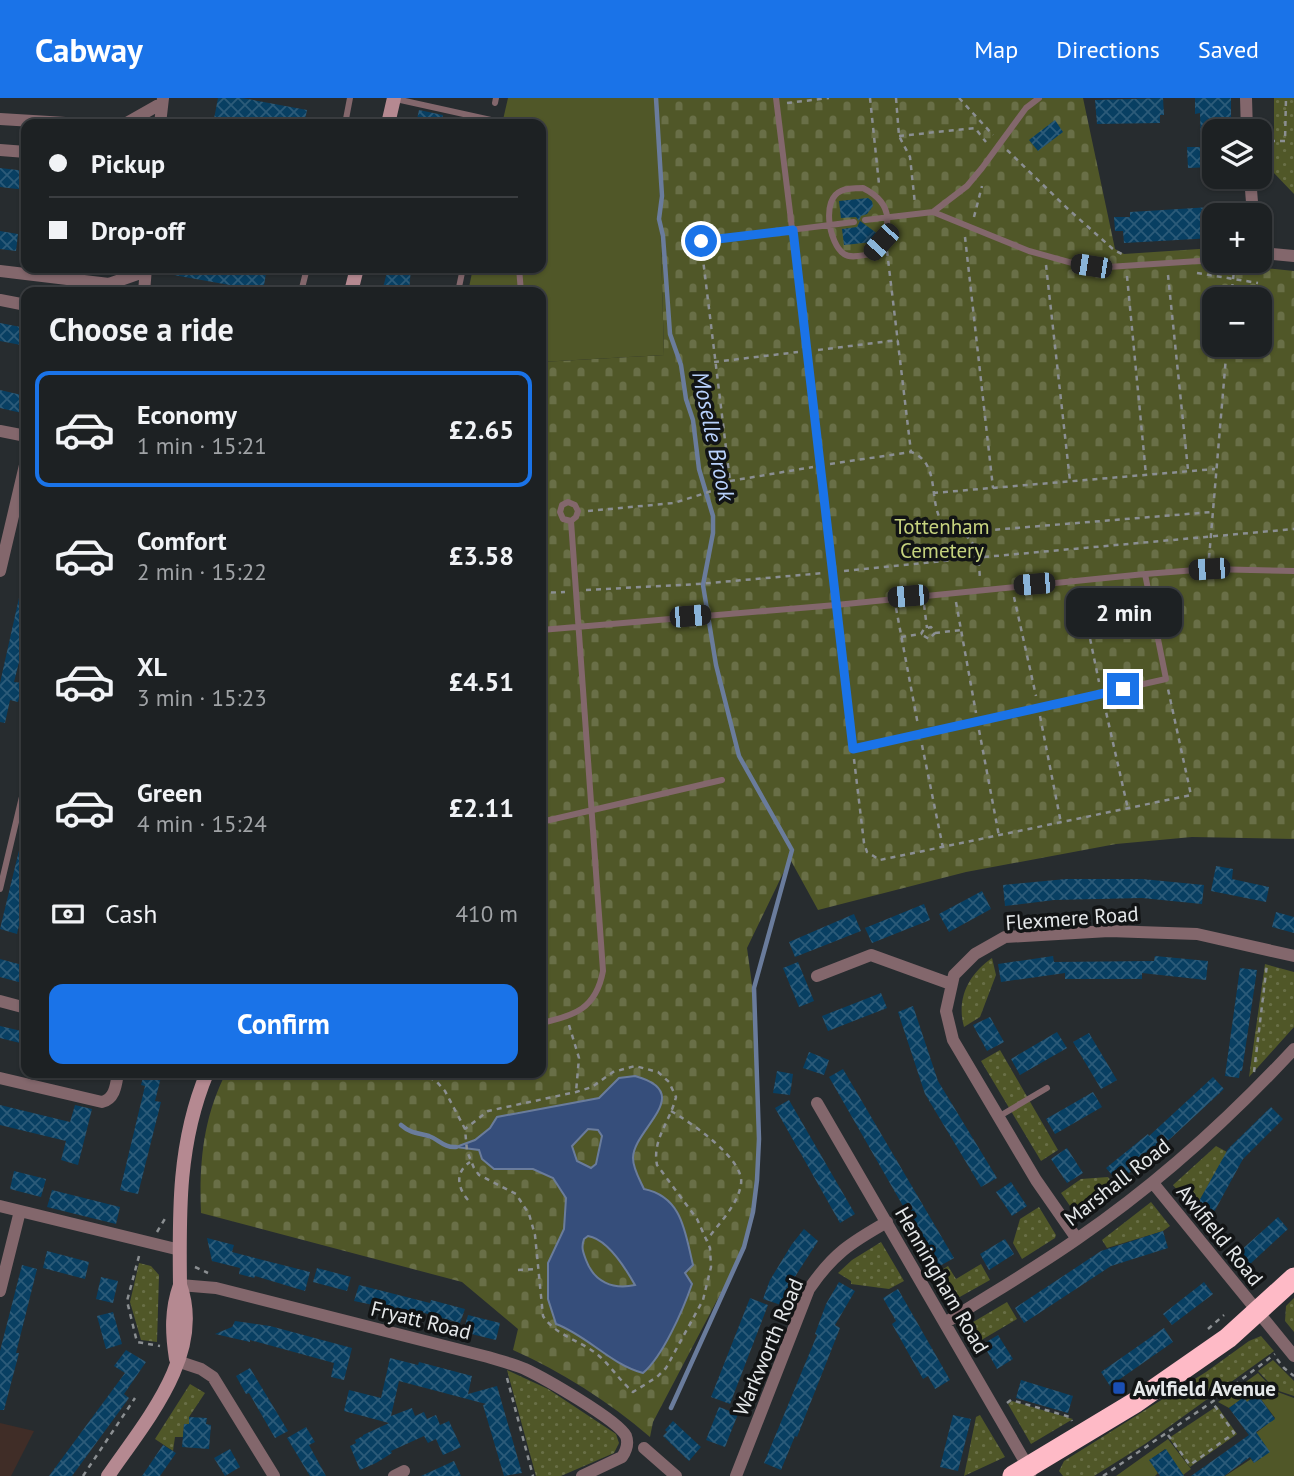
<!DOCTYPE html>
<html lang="en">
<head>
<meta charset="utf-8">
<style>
  body { margin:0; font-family:"PT Sans",sans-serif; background:#2a2e30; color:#f1f3f6; height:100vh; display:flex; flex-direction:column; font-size:26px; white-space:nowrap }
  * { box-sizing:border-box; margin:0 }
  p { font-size:23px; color:#a0a3a6 }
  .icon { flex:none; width:38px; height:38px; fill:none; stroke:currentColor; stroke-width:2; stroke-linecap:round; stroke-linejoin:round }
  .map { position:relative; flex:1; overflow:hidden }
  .details { position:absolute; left:21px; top:189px; width:525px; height:791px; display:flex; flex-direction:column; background:#1d2123; border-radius:14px; box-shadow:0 2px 5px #0004,0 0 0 2px #3b3e41 }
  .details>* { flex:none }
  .hud { position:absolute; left:21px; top:21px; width:525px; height:154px; border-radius:14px; box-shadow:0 2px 5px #0004,0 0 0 2px #3b3e41; display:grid; align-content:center; height:154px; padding:0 28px; background:#1d2123 }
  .fabs { position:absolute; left:1202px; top:21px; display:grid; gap:14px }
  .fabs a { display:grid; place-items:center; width:70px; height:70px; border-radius:14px; background:#1d2123; box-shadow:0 2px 5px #0004,0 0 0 2px #3b3e41; font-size:35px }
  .end { position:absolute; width:32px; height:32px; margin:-16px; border:9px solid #1a73e8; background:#fff; box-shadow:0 0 0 4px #fff }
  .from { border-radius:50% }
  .bubble { position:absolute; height:49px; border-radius:14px; background:#1d2123; box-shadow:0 2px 5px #0004,0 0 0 2px #3b3e41; font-size:23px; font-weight:800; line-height:49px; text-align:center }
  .car { position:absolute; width:21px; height:42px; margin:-21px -10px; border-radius:9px; box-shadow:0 0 5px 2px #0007; background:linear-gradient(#222 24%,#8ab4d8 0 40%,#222 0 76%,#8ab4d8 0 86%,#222 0) }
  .hud b { display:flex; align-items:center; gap:24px; height:66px; font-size:26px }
  .hud b+b { border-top:2px solid #3b3e41 }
  .hud i { width:18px; height:18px; background:#f1f3f6 }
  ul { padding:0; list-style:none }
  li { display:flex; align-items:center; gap:21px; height:116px; margin:0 14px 10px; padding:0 14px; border:4px solid transparent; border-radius:14px }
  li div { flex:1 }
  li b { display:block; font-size:26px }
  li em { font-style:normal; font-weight:800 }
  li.selected { border-color:#1a73e8 }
  li>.icon { width:63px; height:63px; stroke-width:1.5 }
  h2 { padding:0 28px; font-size:32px; line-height:84px }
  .pay { display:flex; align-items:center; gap:18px; height:77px; padding:0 28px; font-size:26px }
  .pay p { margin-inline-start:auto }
  .cta { display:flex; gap:14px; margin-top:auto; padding:14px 28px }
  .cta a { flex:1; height:80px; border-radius:14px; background:#1a73e8; color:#fff; font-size:28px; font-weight:800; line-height:80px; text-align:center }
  header { display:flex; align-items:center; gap:42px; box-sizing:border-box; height:98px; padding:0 35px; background:#1a73e8; color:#fff }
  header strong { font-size:33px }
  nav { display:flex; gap:38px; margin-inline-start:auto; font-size:24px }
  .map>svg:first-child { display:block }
  .commercial { fill:#402d27 }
  .grass { fill:url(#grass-dots) }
  .cemetery { fill:url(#cemetery-stones); fill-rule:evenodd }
  .garden { fill:#505728 }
  .water { fill:#364e7b; stroke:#6a7c9c; stroke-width:2; fill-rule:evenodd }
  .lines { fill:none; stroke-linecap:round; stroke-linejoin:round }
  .stream { stroke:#6a7c9c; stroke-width:4.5 }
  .building { fill:url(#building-cross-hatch) }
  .path { stroke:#8b8f92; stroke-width:2.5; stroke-dasharray:5 5; stroke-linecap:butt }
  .lane { stroke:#83676c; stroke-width:6 }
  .street { stroke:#83676c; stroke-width:12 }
  .secondary { stroke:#b58991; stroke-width:14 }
  .highway { stroke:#febac6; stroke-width:21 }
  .path-bridge { stroke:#8b8f92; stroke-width:2.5; stroke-dasharray:5 5; stroke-linecap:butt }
  .route { stroke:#1a73e8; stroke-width:9 }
  .transit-dot { fill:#1a4fb4; stroke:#121415; stroke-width:2.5 }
  .labels { text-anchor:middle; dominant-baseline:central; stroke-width:7; stroke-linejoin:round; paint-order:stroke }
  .park-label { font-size:21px; fill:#c6d37e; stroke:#121415 }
  .street-label { font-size:21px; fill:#e5e8ea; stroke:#121415 }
  .poi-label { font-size:21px; font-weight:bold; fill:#e5e8ea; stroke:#121415; text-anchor:start }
  .water-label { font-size:23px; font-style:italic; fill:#b9d2fd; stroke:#121415 }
</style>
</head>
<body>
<header>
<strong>Cabway</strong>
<nav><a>Map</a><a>Directions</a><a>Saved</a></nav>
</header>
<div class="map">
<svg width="1294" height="1378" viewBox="0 0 1294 1378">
  <defs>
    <pattern id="grass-dots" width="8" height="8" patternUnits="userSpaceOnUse" patternTransform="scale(1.75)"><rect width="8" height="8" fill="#505728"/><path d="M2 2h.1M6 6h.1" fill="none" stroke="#696f47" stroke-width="1.8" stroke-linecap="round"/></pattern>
    <pattern id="cemetery-stones" width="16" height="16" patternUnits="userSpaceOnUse" patternTransform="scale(1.75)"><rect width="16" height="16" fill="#505728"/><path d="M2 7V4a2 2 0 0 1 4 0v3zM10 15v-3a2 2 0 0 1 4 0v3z" fill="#696f47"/></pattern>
    <pattern id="building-cross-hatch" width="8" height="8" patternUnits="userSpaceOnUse" patternTransform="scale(1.75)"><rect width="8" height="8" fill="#083f62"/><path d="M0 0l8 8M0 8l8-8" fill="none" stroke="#2c5b79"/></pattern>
  </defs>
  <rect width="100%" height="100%" fill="#272c2f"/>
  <!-- commercial -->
  <path class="commercial" d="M0 1325 34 1333 11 1378H0Z"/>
  <!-- grass -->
  <path class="grass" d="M1274 0H1294V96L1274 75Z
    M992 860 996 877 980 919 964 929C956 900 969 876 992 860Z
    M1265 866 1294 874V929L1249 979Z
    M1000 952 1058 1052 1041 1063 981 963Z
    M1216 1048 1227 1054 1198 1105 1191 1109 1173 1087Z
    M1108 1079 1120 1093 1087 1118H1077L1061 1095 1081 1081Z
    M1151 1104 1170 1128 1163 1133 1107 1150 1102 1142Z
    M1039 1109 1056 1137 1055 1140 1022 1161 1013 1145 1020 1121Z
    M881 1144 904 1183 889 1191 851 1186V1183L838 1175 852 1162Z
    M139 1165 151 1168 159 1177 157 1244 141 1242 130 1204Z
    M981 1166 990 1182 949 1205 933 1177 948 1168 956 1181Z
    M1294 1200V1234L1285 1223 1286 1208Z
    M1007 1204 1017 1221 973 1247 963 1230Z
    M1261 1238 1274 1253 1145 1346 1094 1378H1063L1059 1373 1064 1363 1206 1274 1249 1243Z
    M1273 1262 1294 1283V1298L1276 1292 1258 1273Z
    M507 1272 548 1291 616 1336 619 1345 614 1355 561 1378H536Z
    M190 1286 205 1295 189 1319V1326H184L183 1339H175L173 1353 155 1341Z
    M1012 1303 1073 1321 1031 1346 1008 1306Z
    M1217 1308 1237 1336 1190 1369 1169 1340Z
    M980 1317 1005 1359 964 1378 976 1319Z"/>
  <!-- cemetery -->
  <path class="cemetery" d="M657 0H1083L1115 151 1124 156 1214 150V163H1246L1247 168 1294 173V741L1192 739 1116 746 966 774 818 812 790 761 747 850 756 916 758 1082 745 1149 653 1324 650 1339C608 1303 562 1274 513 1252L518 1231 462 1184 201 1115C199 1066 203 1019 226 975H541V264L664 257ZM1214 201H1260V247H1214Z"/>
  <!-- garden -->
  <path class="garden" d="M508 0H657L664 257 541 264V194H468L473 170H541V26H502Z
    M1258 1275 1275 1293 1294 1300V1378H1225L1251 1361 1254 1365 1256 1335 1275 1320 1257 1296 1247 1304 1243 1300 1229 1310 1218 1304Z
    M1168 1341 1191 1371 1183 1377 1165 1351 1150 1362 1158 1375 1155 1378H1116Z"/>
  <!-- water -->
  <path class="water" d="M635 978C697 995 633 1031 633 1060 633 1071 640 1082 644 1091 683 1099 685 1135 693 1167L685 1175 692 1186C683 1212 663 1258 643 1275 610 1266 588 1238 556 1226L548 1201V1165L564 1131 566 1100 553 1080 533 1071H494L482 1061 479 1052 456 1049 475 1042 490 1030 497 1019 599 1000 619 980ZM588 1031 598 1032 602 1038 596 1066 591 1070 577 1063 572 1048ZM588 1138C607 1141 626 1171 635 1187 613 1192 594 1184 586 1162 583 1154 581 1149 584 1141Z"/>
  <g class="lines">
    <!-- stream -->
    <path class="stream" d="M656 0 662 98 659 121 663 138 670 236 681 267 686 301 693 322 699 371 713 418V435L703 487 716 567 739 658 792 752 754 890 759 1041 757 1082 753 1114 744 1149 671 1310
      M401 1027C410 1035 418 1035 429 1038 440 1042 444 1050 456 1049"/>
  </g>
  <!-- building -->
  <path class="building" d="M218 0H242L307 12 304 26H240L227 24 226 26H213Z
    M1163 0 1164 17H1160V25L1097 26 1095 2Z
    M1195 0H1231V33H1214V69L1188 70 1187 49H1201L1200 15 1195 16Z
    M419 12 443 17 441 26H416Z
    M1055 22 1063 34 1038 53 1029 42Z
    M0 70 26 73V92L0 89Z
    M868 100 872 103 873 108 867 116 861 118 859 123 856 119 841 120 839 103Z
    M1211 109 1213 140 1124 145 1123 133H1115L1114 119H1130V114Z
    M860 123 878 136 875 141 873 144 844 147 842 131 857 129Z
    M0 133 18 136 16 153 0 151Z
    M168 170H267L263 193 168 176Z
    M388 170H411L409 194H382Z
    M0 225 26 230V248L0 243Z
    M0 292 26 298V316L0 310Z
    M21 491 26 492V536L14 584 23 585 18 604 10 602 5 625 0 624V585Z
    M22 740 26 741V797L17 836 0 831Z
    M1216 768 1233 771 1232 781 1269 789 1266 804 1211 793Z
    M1066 781H1142L1204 787 1202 806 1142 800 1054 802 1005 808 1003 787Z
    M982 793 991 811 949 834 939 816Z
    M924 806 930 822 872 845 865 830Z
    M1276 814 1294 819V835L1272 829Z
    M854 816 861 833 795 859 789 844Z
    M1053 858 1054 864 1154 863 1155 858 1208 863 1206 882 1142 875V881H1065V875L1001 884 998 866Z
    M0 861 26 868V886L0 879Z
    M798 864 814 903 799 909 783 870Z
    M1240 870 1257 872 1242 973H1240L1239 980 1225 978Z
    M881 895 887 910 828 933 822 918Z
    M913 908 938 983 997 1080 981 1089 925 996 898 914Z
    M990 919 1004 944 987 953 973 927Z
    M0 928 26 934 24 946 0 940Z
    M1057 934 1067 950 1020 977 1011 961Z
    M1089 935 1117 982 1101 991 1073 944Z
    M809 954 829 962 824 977 803 970Z
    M843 971 954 1160 938 1169 829 979Z
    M777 973 793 976 790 997 773 995Z
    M144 975H162L155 1003 161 1004 138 1096 120 1092 145 988 141 987Z
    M1213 979 1224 991 1171 1040 1118 1084 1106 1070 1148 1036 1149 1038Z
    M1093 994 1102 1009 1055 1036 1046 1021Z
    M789 1002 855 1116 840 1125 775 1010Z
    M0 1007 70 1024 75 1007 92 1011 78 1067 61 1062 66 1043 0 1027Z
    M1271 1009 1283 1021 1243 1061 1214 1114 1198 1105 1228 1051Z
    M1067 1050 1083 1075 1067 1085 1051 1061Z
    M14 1073 46 1081 41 1099 10 1091Z
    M1011 1084 1027 1108 1012 1118 996 1094Z
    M52 1092 120 1109 116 1126 47 1109Z
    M1278 1119 1288 1131 1249 1167 1238 1155Z
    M804 1131 818 1143 787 1191 781 1207 763 1201 770 1182 792 1146Z
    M1163 1133 1168 1150 1111 1168 1024 1225 1015 1210 1101 1153Z
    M207 1140 234 1147 232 1154 310 1174 305 1193 255 1178 254 1180 239 1176 240 1170 212 1163Z
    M1005 1141 1014 1156 989 1172 980 1156Z
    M47 1153 89 1164 85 1181 43 1170Z
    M22 1167 37 1171 16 1255H19L4 1312H0V1253Z
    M317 1170 351 1179 347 1193 313 1184Z
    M101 1179 118 1183 113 1205 96 1201Z
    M839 1184 855 1193 835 1227 840 1230 797 1339 795 1338 781 1372 764 1365 817 1237 815 1236 826 1206Z
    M1204 1184 1213 1196 1172 1227 1163 1216Z
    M359 1187 430 1205 431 1202 465 1211 460 1225 421 1214 419 1220 388 1210 354 1203Z
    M898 1191 950 1282 935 1291 928 1278 923 1281 892 1226 896 1223 883 1200Z
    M750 1200 768 1207 730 1306 711 1299Z
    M113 1214 122 1246 106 1251 97 1218Z
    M468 1217 500 1225 496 1242 463 1234Z
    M235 1223 270 1228 352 1250 344 1282 331 1279 334 1265 250 1242V1244L215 1236 232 1229Z
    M1164 1230 1173 1244 1110 1288 1101 1274Z
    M998 1237 1013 1261 997 1271 983 1246Z
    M126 1252 146 1264 124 1296 129 1300 72 1378H49L125 1275 114 1268Z
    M390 1260 418 1267 419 1264 472 1278 468 1296 497 1288 522 1375 504 1378 483 1307 486 1306 399 1283 391 1318 412 1310 415 1318 424 1314 427 1321 436 1317 440 1327 449 1323 461 1349 443 1357 436 1341 428 1345 424 1338 391 1353 392 1355 376 1365 360 1372 350 1348 356 1345 355 1342 363 1338V1337L389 1325 344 1313 349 1292 381 1300Z
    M250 1270 288 1333 275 1340 249 1295 246 1296 236 1278Z
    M1021 1282 1073 1298 1068 1315 1016 1300Z
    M1257 1296 1275 1321 1256 1334 1270 1354 1254 1365 1250 1359 1224 1378H1191L1249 1337 1229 1310 1244 1299 1247 1304Z
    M719 1309 738 1316 725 1349 706 1342Z
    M953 1317 971 1321 958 1373 940 1369Z
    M189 1319 207 1320 206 1326 211 1327 209 1351 182 1349 184 1326H189Z
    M673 1323 701 1349 689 1363 663 1338 667 1334 665 1332Z
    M306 1329 315 1344 309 1347 326 1378H310L287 1340Z
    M163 1347 176 1355 160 1378H142Z
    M230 1351 240 1369 225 1378 214 1360Z
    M1166 1351 1184 1378H1160L1149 1362Z
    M454 1363 461 1378H421Z"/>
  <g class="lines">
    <!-- path -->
    <path class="path" d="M870 0 879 86
      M896 0 899 38 910 59 915 106
      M959 0 993 37
      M787 5 829 0
      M899 38 975 30 986 44
      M1260 43H1285L1286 0
      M1007 52 1068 111 1114 152 1124 157
      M974 119 982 88
      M965 139 993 390
      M887 153 911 354
      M1046 167 1070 383
      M1197 175 1258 185
      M1168 177 1188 372
      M1127 178 1146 377
      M1231 201 1235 163
      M818 252 898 242
      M714 264 798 254
      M830 366 911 354C947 367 921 418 954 435L1212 414
      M730 383 813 369
      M933 395 1215 371
      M588 413 674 405 718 391 730 383 702 153
      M965 437C979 448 979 465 980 482
      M984 459 1294 431
      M1209 460 1227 247
      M844 473 973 460
      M586 492 698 486 824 475
      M1080 492 1099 584
      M541 495 565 494
      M1014 499 1036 598
      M956 504 976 615
      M924 507 927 530
      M896 510 918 627
      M935 535 961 532
      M901 539 921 536 924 531 931 529 935 535 929 541 921 536
      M1104 605 1128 711
      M1040 618 1061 725
      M979 632 999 738
      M922 647 943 750
      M854 661 864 745 867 754 880 762 1191 697 1168 591
      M569 927 579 960 576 994
      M1254 974 1267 866
      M349 975 362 978 409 975
      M410 975H422L437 984 445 993 465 1031 467 1053 474 1070 479 1077 516 1096 529 1116 535 1137 543 1218C556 1238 580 1242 598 1257 611 1268 620 1283 633 1294L657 1279 666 1270 703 1202 711 1169 710 1150 697 1121 657 1067C652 1041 670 1024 676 999L669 984 658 974 635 968 613 974 592 989 576 994 488 1013 465 1031
      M671 1013C690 1024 745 1061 741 1086 738 1107 719 1125 707 1142
      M468 1102C457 1089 455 1074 470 1064
      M157 1134 166 1119
      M139 1158 127 1203 137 1244 160 1248
      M195 1169 208 1175
      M518 1172 536 1171
      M1208 1231 1224 1217
      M1277 1261 1284 1270 1294 1278
      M507 1280 533 1378
      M1007 1305 1011 1302 1070 1319 1072 1323
      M1168 1337 1190 1367 1234 1335 1212 1304
      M83 1378 135 1300
      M1103 1378 1212 1304 1275 1256"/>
    <!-- lane -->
    <path class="lane" d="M776 0 821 367 853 651 1166 581 1145 476
      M396 1 509 26
      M495 5 496 0
      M345 26 350 0
      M863 90C895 106 893 132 871 156 862 157 851 161 844 156 829 146 821 101 841 93 847 90 856 90 863 90Z
      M933 114 1029 153 1076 166 1108 169 1214 162
      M865 122 933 114 967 88 982 70 1026 10 1039 0
      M701 143 854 124
      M519 170 521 194
      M301 194 307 170
      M458 194 463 170
      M541 532 836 507 1145 476 1209 471 1294 473
      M541 724 722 682
      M0 791 26 682
      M541 925C574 918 596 911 603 873L571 423 576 419 578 413 575 407 568 404 562 407 560 414 563 421 571 423
      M998 1019 1047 990"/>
    <!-- street -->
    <path class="street" d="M1246 0 1247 33
      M0 21 82 26
      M125 26 162 5
      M160 26 163 0
      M0 52 26 54
      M1250 79 1253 117
      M1260 150 1262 155 1294 158
      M0 173 109 186 146 173
      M144 194 146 170
      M0 202 26 207
      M0 333 26 338
      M0 473 26 363
      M817 878 871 857 951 886
      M0 903 26 910
      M0 980 102 1004C115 1001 116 987 118 975
      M817 1005 1031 1374
      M1153 1085 1294 1258
      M0 1108 180 1152
      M1077 1141 1036 1082 953 942 946 913 954 877 975 856 1005 839 1109 833 1197 836 1294 858
      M180 1187 216 1190 488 1259C501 1263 513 1266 525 1271 544 1280 618 1322 626 1338 629 1346 626 1353 622 1359L582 1378
      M0 1193 20 1113
      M945 1225C989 1197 1034 1171 1077 1141 1156 1087 1229 1021 1294 951
      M177 1263 201 1271 213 1279 274 1378
      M644 1350 676 1378
      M394 1378 404 1373
      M736 1378 809 1191C833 1156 850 1145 887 1124"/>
    <!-- secondary -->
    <path class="secondary" d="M388 26 394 0
      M351 194 357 170
      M176 1261C172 1235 171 1212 180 1187
      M108 1378C145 1324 205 1256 180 1187 179 1114 178 1044 207 975"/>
    <!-- highway -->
    <path class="highway" d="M1013 1378 1136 1304 1228 1240 1294 1180"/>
    <!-- path-bridge -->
    <path class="path-bridge" d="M973 460 984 459"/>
  </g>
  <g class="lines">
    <!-- route -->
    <path class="route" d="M701 143 793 132 853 651 1123 591"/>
  </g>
  <!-- markers -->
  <rect class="transit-dot" x="1112" y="1283" width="14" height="14" rx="3.5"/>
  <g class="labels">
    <!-- park labels -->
    <g class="park-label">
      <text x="942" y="428">Tottenham<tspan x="942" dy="24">Cemetery</tspan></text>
    </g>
    <!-- street labels -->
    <g class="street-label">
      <text transform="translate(1072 820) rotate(-4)">Flexmere Road</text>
      <text transform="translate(1117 1084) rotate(-38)">Marshall Road</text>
      <text transform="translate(1220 1137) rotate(51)">Awlfield Road</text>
      <text transform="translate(942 1182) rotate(60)">Henningham Road</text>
      <text transform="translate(421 1222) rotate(14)">Fryatt Road</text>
      <text transform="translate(768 1249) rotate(-67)">Warkworth Road</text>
    </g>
    <!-- poi labels -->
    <g class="poi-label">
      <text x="1133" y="1290">Awlfield Avenue</text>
    </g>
    <!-- water labels -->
    <g class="water-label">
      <text transform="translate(714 338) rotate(78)">Moselle Brook</text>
    </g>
  </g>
</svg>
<div class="fabs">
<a><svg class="icon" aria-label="layers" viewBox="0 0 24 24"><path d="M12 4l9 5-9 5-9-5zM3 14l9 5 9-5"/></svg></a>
<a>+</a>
<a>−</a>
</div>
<i class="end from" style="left:701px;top:143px"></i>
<i class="end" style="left:1123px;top:591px"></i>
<div class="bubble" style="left:1066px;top:490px;width:116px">2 min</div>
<i class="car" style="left:881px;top:144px;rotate:222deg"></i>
<i class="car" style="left:1091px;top:168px;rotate:279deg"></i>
<i class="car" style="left:1209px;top:471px;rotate:266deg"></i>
<i class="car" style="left:1034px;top:486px;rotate:265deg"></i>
<i class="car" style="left:908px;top:498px;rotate:265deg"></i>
<i class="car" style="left:690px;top:518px;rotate:85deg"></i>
<div class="hud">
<b><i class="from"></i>Pickup</b>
<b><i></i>Drop-off</b>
</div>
<section class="details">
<h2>Choose a ride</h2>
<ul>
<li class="selected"><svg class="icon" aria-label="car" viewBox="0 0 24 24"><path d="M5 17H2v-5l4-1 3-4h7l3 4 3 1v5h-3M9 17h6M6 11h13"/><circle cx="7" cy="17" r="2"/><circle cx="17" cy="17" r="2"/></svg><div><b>Economy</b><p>1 min · 15:21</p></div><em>£2.65</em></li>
<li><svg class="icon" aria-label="car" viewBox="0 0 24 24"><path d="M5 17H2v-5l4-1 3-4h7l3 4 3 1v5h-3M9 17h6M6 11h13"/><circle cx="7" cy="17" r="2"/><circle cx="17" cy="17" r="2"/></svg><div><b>Comfort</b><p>2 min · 15:22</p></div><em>£3.58</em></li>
<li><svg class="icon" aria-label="car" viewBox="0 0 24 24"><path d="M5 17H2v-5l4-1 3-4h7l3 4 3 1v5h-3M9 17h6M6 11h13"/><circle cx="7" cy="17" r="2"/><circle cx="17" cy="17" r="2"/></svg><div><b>XL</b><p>3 min · 15:23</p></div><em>£4.51</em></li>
<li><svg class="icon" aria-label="car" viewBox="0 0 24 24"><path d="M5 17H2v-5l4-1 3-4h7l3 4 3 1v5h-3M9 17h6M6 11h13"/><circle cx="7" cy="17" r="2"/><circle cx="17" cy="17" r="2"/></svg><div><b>Green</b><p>4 min · 15:24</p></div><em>£2.11</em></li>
</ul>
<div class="pay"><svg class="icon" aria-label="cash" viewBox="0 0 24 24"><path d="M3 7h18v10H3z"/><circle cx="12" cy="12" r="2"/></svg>Cash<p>410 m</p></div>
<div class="cta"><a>Confirm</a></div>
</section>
</div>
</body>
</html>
